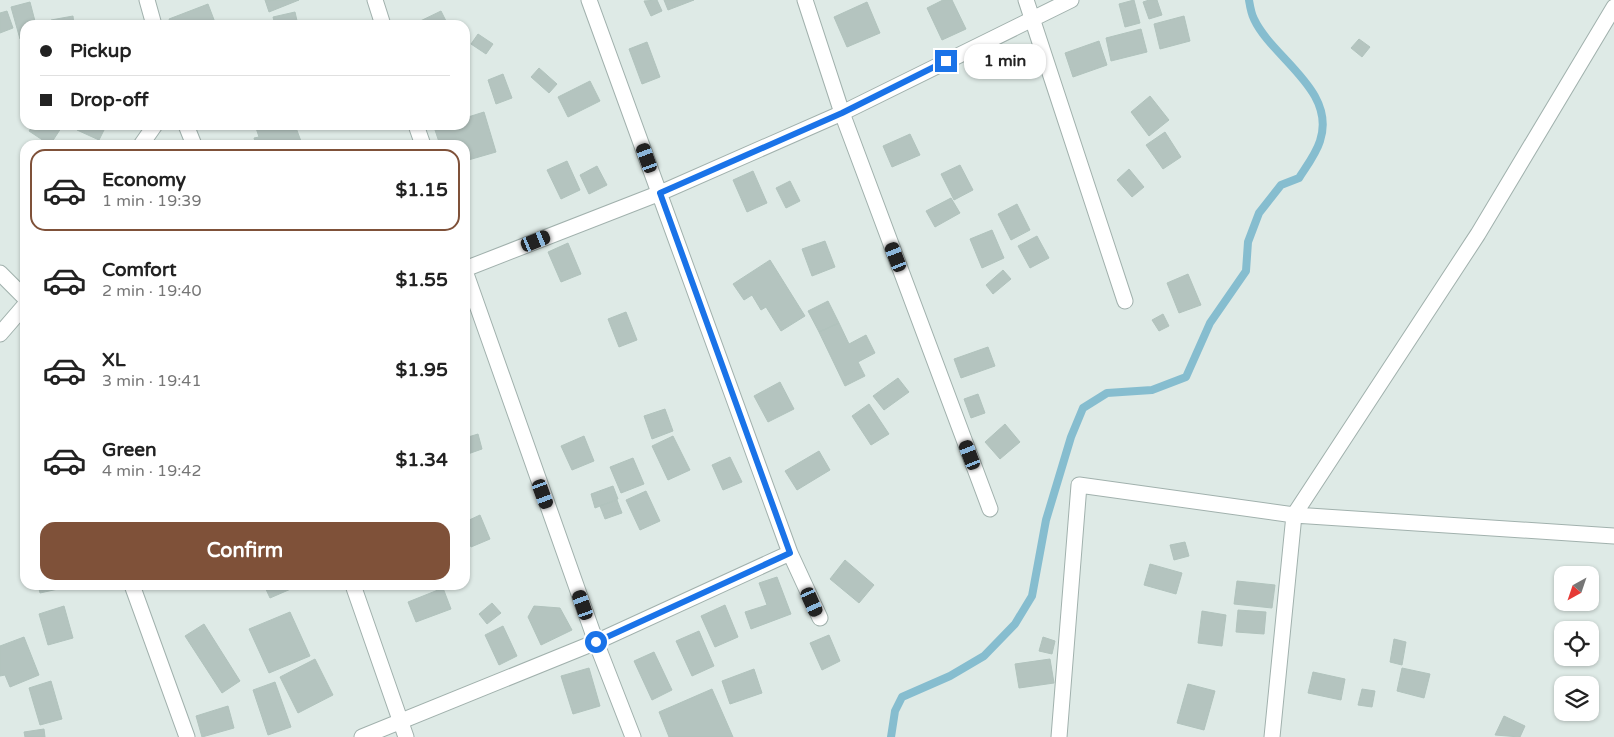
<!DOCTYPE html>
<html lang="en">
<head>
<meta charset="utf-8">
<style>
  body { margin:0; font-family:"Varela Round",sans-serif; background:#f6f6f6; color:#222; height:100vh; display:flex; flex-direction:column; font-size:19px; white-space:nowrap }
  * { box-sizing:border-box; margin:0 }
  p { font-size:16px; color:#767676 }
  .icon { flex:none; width:28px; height:28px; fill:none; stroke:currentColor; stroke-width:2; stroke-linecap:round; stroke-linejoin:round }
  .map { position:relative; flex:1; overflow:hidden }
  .details { position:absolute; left:20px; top:140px; width:450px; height:450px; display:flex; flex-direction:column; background:#fff; border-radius:15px; box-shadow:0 1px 4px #0004 }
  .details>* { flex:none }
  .hud { position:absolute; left:20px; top:20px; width:450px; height:110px; border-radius:15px; box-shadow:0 1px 4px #0004; display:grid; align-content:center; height:110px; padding:0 20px; background:#fff }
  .needle { width:32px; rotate:220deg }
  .buttons { position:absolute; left:1554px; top:566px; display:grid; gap:10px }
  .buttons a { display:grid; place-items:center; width:45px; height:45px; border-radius:10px; background:#fff; box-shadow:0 1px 4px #0004; font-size:25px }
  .end { position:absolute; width:22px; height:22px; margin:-11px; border:6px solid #1a73e8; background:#fff; box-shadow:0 0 0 2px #fff }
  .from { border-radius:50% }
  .bubble { position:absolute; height:35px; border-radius:15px; background:#fff; box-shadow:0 1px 4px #0004; font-size:16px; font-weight:800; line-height:35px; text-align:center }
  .car { position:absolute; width:15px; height:30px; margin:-15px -8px; border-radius:6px; box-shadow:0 0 4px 1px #0007; background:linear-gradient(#222 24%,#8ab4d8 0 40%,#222 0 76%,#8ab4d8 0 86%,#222 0) }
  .hud b { display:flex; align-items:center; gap:18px; height:48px; font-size:19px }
  .hud b+b { border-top:1px solid #e0e0e0 }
  .hud i { width:12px; height:12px; background:#222 }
  ul { padding:9px 0 0; list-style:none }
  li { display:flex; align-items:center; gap:15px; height:82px; margin:0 10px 8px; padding:0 10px; border:2px solid transparent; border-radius:15px }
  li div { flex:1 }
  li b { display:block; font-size:19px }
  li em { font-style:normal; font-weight:800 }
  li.on { border-color:#7f5139 }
  li>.icon { width:45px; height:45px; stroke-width:1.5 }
  .cta { display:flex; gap:10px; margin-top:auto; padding:10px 20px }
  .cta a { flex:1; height:58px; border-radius:15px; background:#7f5139; color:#fff; font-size:20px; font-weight:800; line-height:58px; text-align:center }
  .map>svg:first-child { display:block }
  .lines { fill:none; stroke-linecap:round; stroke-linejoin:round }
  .stream { stroke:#86bdcf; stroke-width:8 }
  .building { fill:#b4c4bf; stroke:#b1c3bd }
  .street-casing { stroke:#a1b1ad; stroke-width:17 }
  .street { stroke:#fff; stroke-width:15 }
  .route { stroke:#1a73e8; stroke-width:6 }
</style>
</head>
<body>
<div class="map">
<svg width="1614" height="737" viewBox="0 0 1614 737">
  <rect width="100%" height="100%" fill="#deeae6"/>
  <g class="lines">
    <!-- stream -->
    <path class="stream" d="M891 737 895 711 902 697 950 676 984 656 1015 624 1032 596 1046 520 1071 437 1083 408 1107 393 1152 390 1186 377 1210 323 1246 271 1248 242 1259 213 1281 185 1299 178C1306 167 1316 154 1320 141 1337 90 1272 58 1254 19 1251 13 1250 6 1249 0"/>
  </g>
  <!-- building -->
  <path class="building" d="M265 0H299L269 12Z
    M657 0 662 11 651 16 644 1Z
    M664 0H694L668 10Z
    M943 0H952L966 29 942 40 927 8Z
    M1134 0 1140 23 1125 27 1119 4Z
    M1149 0H1157L1162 15 1149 19 1143 2Z
    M30 2 36 25H25V38L20 39 11 7Z
    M867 2 880 33 847 47 834 17Z
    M208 4 216 25H171L169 19Z
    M7 11 13 28 0 33V13Z
    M441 11 448 25H412Z
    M295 12 298 25H275L273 17Z
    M73 16 74 25H52L51 20Z
    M1184 16 1190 41 1160 49 1154 24Z
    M1141 29 1147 52 1111 61 1106 38Z
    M478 34 493 44 486 54 471 44Z
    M1359 39 1370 47 1362 57 1351 48Z
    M1099 41 1107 65 1073 77 1065 53Z
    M647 42 660 77 642 84 629 49Z
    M539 68 557 84 549 93 531 77Z
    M503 74 512 98 496 104 488 80Z
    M590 81 600 101 568 117 558 97Z
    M1150 96 1169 120 1149 136 1131 112Z
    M484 112 496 152 465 161V145H440L434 127 465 125V118Z
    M33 125H63L50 145 29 131Z
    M79 125H105L106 126 99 140 77 130Z
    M255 125H295L302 144 256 145 254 138 259 137Z
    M1165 132 1181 157 1163 169 1146 145Z
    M910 134 920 155 892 167 883 146Z
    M567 161 580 190 561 199 547 170Z
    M960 165 973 190 954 200 941 174Z
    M597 166 607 185 589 194 580 175Z
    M1129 169 1144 187 1132 197 1117 180Z
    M753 171 767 203 747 212 733 180Z
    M790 181 800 201 786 208 776 188Z
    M951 198 960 213 935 227 926 211Z
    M1017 204 1030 230 1011 240 998 214Z
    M992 230 1004 258 982 268 970 239Z
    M1037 236 1049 258 1030 268 1018 246Z
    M825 241 835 267 812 276 802 249Z
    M568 243 581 274 561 282 548 252Z
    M770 260 805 316 781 331 766 307 761 310 752 295 744 300 733 284Z
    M1003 270 1011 279 993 294 986 285Z
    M1188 274 1201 305 1179 313 1167 283Z
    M828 301 839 323 819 332 808 311Z
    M626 312 637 340 619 347 608 319Z
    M1163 314 1169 326 1159 331 1152 320Z
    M839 323 849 344 866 335 875 353 858 362 865 376 845 386 819 332Z
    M988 347 995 366 961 378 954 359Z
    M898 378 909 392 884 410 873 396Z
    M780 382 794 409 768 422 754 396Z
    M978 394 985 413 971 418 964 399Z
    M869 404 889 434 871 445 852 416Z
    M665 409 673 431 652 439 644 416Z
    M1005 424 1020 442 1000 459 985 442Z
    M478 434 482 449 465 455V438Z
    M584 436 594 461 572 470 561 446Z
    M673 436 690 470 668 480 652 446Z
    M819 451 830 470 797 490 785 471Z
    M730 457 742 482 723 490 712 465Z
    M633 458 644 484 621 493 610 467Z
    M613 486 618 499 595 508 591 494Z
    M646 491 660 521 640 530 626 500Z
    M617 500 622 513 605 519 600 506Z
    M480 515 490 539 471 547 465 532V522Z
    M1185 542 1189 556 1174 560 1170 545Z
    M845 560 874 585 859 603 830 579Z
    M1150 564 1182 573 1176 594 1144 585Z
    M777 577 791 614 751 629 745 612 767 605 759 583Z
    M1237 581 1275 585 1272 608 1234 604Z
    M38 585H57L58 589 40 593Z
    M264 585H300L270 598Z
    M443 588 451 609 416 622 408 602Z
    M492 603 501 613 487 624 479 614Z
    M725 605 738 637 715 647 701 616Z
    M64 606 73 638 48 645 39 614Z
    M534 606 560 608 572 630 541 645 528 617Z
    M1238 610 1266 612 1264 634 1236 632Z
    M1202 611 1226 615 1222 646 1198 643Z
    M290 612 310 656 269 673 249 629Z
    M204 624 240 681 222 693 185 636Z
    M503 626 517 656 499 665 485 635Z
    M699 631 714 666 692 676 676 641Z
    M829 635 840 661 822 670 810 643Z
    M24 637 39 675 10 687 5 675 0 676V646Z
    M1043 637 1055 641 1052 654 1039 651Z
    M1394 639 1406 642 1402 665 1390 662Z
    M654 652 672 690 652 700 634 661Z
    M315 659 333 695 298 713 280 677Z
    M1050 659 1054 683 1019 688 1015 664Z
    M589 668 600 706 573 714 561 676Z
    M1402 668 1430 674 1424 698 1397 691Z
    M754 669 762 693 730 704 722 681Z
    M1313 672 1345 679 1341 700 1308 693Z
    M51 681 62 719 40 725 29 688Z
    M275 682 291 727 268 735 253 690Z
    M1188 684 1215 691 1204 730 1177 723Z
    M712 689 733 737H669L659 712Z
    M1362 689 1375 691 1372 707 1358 705Z
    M228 706 234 728 202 737 196 716Z
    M1504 716 1525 726 1520 737 1495 735Z
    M44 729 45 737H25L24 732Z"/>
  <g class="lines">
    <defs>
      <path id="street" d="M147 0 154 25
        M375 0 383 25
        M589 0 790 553 820 618
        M805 0 842 113 990 509
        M1026 0 1125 301
        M186 125 194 145
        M416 125 423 145
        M141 145 155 125
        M465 269 660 193 842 113 1071 0
        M465 271 596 642 633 737
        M0 273 25 298
        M0 334 25 305
        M132 585 187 737
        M353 585 406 737
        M362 737 596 642 790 553
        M1059 737 1079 485 1294 515 1614 536
        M1272 737 1294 515 1478 234 1614 7"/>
    </defs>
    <!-- street casing -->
    <use href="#street" class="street-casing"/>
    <!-- street -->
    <use href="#street" class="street"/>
  </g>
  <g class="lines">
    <!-- route -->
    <path class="route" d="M596 642 790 553 660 193 842 113 946 61"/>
  </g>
</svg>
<div class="buttons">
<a><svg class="needle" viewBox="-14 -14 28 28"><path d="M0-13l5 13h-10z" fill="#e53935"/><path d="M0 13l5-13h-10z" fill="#767676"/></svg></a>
<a><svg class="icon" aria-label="locate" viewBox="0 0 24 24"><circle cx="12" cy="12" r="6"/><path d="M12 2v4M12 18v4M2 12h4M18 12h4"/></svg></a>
<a><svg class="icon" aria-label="layers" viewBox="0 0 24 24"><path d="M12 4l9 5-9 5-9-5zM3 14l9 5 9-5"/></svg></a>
</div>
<i class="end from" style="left:596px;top:642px"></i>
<i class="end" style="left:946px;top:61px"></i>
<div class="bubble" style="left:964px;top:44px;width:82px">1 min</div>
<i class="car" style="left:647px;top:158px;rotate:340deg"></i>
<i class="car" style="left:536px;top:241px;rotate:68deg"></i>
<i class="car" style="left:896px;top:257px;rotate:339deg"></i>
<i class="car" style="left:970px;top:455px;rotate:339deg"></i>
<i class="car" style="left:543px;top:494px;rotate:160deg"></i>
<i class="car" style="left:812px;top:602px;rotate:156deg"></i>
<i class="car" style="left:583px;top:605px;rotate:341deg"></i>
<div class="hud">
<b><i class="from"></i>Pickup</b>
<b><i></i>Drop-off</b>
</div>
<section class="details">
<ul>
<li class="on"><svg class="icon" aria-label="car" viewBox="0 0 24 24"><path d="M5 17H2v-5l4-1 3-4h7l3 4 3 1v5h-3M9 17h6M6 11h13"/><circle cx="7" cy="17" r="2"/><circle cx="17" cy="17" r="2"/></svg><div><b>Economy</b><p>1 min · 19:39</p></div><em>$1.15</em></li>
<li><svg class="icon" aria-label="car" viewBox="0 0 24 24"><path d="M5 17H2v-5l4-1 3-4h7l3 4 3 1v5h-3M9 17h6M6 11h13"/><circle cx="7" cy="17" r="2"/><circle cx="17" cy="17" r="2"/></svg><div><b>Comfort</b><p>2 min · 19:40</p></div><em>$1.55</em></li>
<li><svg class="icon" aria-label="car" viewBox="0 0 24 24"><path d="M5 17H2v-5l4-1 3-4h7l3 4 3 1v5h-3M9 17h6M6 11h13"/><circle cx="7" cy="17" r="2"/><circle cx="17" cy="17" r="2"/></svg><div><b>XL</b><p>3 min · 19:41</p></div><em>$1.95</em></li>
<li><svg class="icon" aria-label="car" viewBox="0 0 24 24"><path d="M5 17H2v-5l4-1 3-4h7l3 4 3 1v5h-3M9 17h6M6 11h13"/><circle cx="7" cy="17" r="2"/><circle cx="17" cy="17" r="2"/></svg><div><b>Green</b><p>4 min · 19:42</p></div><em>$1.34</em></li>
</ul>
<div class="cta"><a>Confirm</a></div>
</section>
</div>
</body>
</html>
